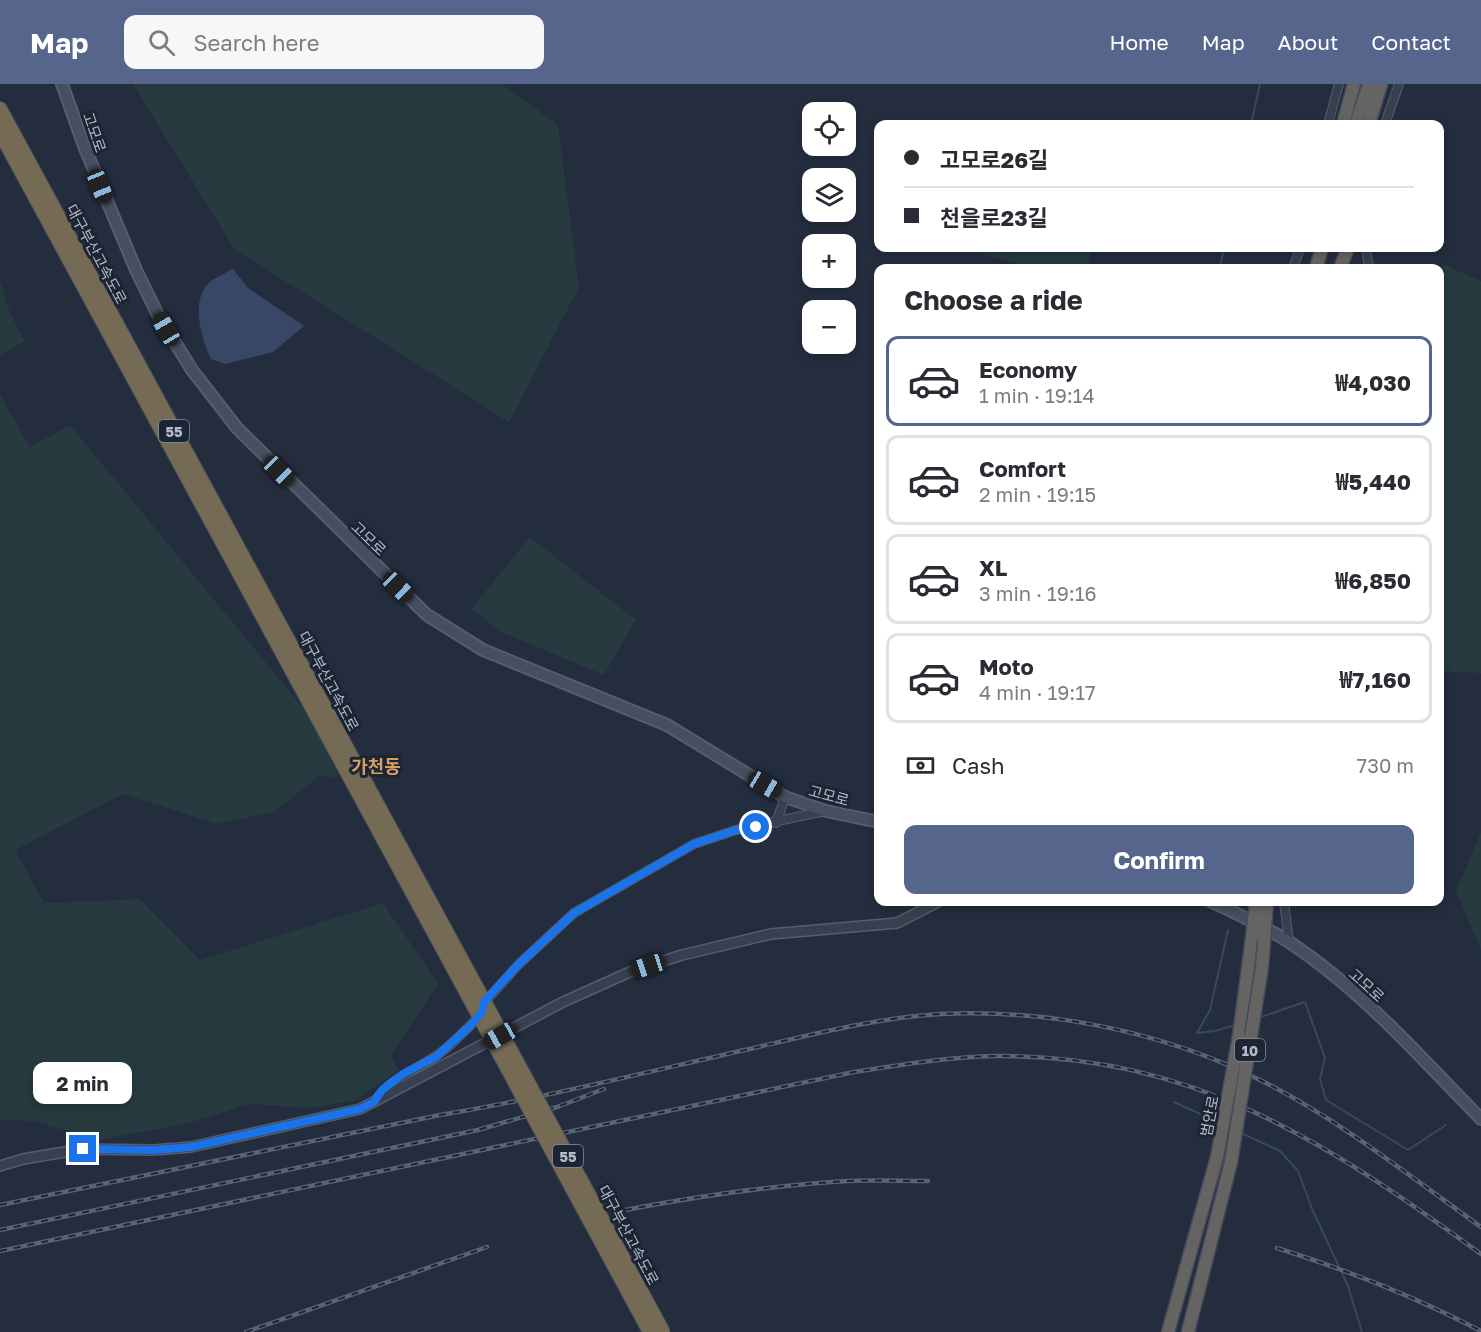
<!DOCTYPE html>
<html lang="en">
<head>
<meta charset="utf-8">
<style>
  body { margin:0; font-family:"Golos Text","Noto Sans KR",sans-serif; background:#f7f7f7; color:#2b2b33; height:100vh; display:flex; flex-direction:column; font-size:22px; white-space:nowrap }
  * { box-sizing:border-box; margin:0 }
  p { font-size:20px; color:#7c7c81 }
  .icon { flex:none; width:33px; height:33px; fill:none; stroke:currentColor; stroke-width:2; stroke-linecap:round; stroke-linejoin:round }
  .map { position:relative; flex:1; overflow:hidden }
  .panel { position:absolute; left:874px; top:180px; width:570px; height:642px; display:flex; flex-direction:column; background:#fff; border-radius:12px; box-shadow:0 3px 9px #0003 }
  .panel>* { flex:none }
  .hud { position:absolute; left:874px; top:36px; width:570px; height:132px; border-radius:12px; box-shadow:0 3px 9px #0003; display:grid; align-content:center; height:132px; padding:0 30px; background:#fff }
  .controls { position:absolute; left:802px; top:18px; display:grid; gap:12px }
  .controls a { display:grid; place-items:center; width:54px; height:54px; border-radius:12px; background:#fff; box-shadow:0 3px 9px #0003; font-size:30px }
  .end { position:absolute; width:27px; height:27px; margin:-14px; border:8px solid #1a73e8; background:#fff; box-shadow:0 0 0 3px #fff }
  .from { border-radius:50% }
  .bubble { position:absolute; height:42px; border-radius:12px; background:#fff; box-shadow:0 3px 9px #0003; font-size:20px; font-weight:700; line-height:42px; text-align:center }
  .car { position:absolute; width:18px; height:36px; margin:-18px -9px; border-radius:8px; box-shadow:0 0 4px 2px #0007; background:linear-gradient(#222 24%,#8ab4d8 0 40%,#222 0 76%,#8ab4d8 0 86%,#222 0) }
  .hud b { display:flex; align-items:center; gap:21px; height:57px; font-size:22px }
  .hud b+b { border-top:2px solid #e1e1e2 }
  .hud i { width:15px; height:15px; background:#2b2b33 }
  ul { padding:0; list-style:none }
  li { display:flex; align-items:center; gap:18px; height:90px; margin:0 12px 9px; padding:0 18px; border:3px solid #e1e1e2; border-radius:12px }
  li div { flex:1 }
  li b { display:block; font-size:22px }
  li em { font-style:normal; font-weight:700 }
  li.on { border-color:#56658c }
  li>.icon { width:54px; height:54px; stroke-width:1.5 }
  h2 { padding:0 30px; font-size:27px; line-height:72px }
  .pay { display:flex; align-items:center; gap:15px; height:66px; padding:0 30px; font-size:22px }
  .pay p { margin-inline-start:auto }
  .primary-button { display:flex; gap:12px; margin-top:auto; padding:12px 30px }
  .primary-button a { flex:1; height:69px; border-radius:12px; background:#56658c; color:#fff; font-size:24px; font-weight:700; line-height:69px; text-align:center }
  header { display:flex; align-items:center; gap:36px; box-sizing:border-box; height:84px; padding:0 30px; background:#56658c; color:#fff }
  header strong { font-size:28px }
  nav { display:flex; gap:33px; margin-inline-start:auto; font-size:21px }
  .search { width:420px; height:54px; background:#f7f7f7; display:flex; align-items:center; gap:15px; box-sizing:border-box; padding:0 21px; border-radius:12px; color:#7c7c81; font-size:22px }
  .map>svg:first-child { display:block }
  .green { fill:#263a3f }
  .water { fill:#384766 }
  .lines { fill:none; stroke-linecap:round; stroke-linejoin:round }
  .stream { stroke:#384766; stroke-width:2 }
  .minor-casing { stroke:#565d6c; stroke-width:10 }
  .tertiary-casing { stroke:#565d6c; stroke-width:12 }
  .secondary-casing { stroke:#565d6c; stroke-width:14 }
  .trunk-casing { stroke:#434a59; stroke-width:15 }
  .motorway-casing { stroke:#434a59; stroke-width:16 }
  .minor { stroke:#383f4e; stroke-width:8 }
  .tertiary { stroke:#383f4e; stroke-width:9 }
  .secondary { stroke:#464e61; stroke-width:10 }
  .trunk { stroke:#666462; stroke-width:12 }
  .motorway { stroke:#756b55; stroke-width:14 }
  .rail-casing { stroke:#5a6375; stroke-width:4.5 }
  .rail { stroke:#1d2433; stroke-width:2; stroke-dasharray:7; stroke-linecap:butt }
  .trunk-bridge-casing { stroke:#434a59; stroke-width:15; stroke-linecap:butt }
  .motorway-bridge-casing { stroke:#434a59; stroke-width:16; stroke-linecap:butt }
  .trunk-bridge { stroke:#666462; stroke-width:12 }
  .motorway-bridge { stroke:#756b55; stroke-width:14 }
  .route { stroke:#1a73e8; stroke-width:8 }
  .labels { text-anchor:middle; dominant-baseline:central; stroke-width:6; stroke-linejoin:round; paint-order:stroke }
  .shield { fill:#1d2433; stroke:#878d9c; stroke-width:1.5 }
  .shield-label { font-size:14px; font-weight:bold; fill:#b4bac9 }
  .street-label { font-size:15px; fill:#b4bac9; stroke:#1d2433 }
  .quarter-label { font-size:18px; font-weight:bold; fill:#d69f62; stroke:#1d2433 }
</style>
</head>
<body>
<header>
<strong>Map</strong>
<div class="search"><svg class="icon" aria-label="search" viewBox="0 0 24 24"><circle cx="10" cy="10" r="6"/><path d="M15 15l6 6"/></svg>Search here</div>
<nav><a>Home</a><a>Map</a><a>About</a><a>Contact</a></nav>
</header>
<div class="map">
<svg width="1481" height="1248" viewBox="0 0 1481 1248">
  <rect width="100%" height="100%" fill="#242d3e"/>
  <!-- green -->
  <path class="green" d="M133 0H502L558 41 579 203 509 338 234 165Z
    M962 164H1091L1088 184H1030Z
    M1445 181 1481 197V589L1440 587V186Z
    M0 196 10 229 25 257 0 271Z
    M0 311 30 363 70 341 296 615 311 635 338 690 336 695 321 691 274 728 217 740 123 710 15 766 44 819 140 815 200 876 383 819 438 900 391 971 399 986 354 1017 306 1024 249 1020 189 1039 99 1056 33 1037 0 1036Z
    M530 453 636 536 604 591 501 548 471 525Z
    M1481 748V866L1456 807Z"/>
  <!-- water -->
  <path class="water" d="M233 185 248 204 304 242 273 268 225 280 211 275C201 254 189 213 212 196 218 192 226 189 233 185Z"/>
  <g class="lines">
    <!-- stream -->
    <path class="stream" d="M1251 40 1260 0
      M1220 184 1224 164
      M1258 934 1305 918 1325 974 1320 995 1326 1016 1408 1066 1446 1041
      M1197 949 1215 947 1235 941
      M1197 949 1210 926 1228 846
      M1174 1018 1218 1038
      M1239 1048 1280 1067 1298 1087 1313 1127 1348 1202 1362 1248"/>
    <defs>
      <path id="minor" d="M1328 40 1339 0
        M1385 40 1399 0
        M1366 164 1369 184
        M1293 184 1300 164
        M776 739 785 713
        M1284 818 1289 858
        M484 919 518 881 574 829 694 760 736 746 825 727
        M375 1017C390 994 414 987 436 972 452 961 467 945 481 930"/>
      <path id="tertiary" d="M0 1082 23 1075 83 1065 154 1066 191 1063 360 1025 563 918 632 887 682 871 771 850 897 839 938 818"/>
      <path id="secondary" d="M62 0 84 62 136 186 158 231 192 286 237 344 427 531 483 566 667 641 785 713 826 727 879 738
        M1212 818C1238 830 1264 842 1289 858 1362 906 1420 973 1481 1035"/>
      <path id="trunk" d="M1343 40 1354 0
        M1356 40 1369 0
        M1369 40 1381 0
        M1316 184 1322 164
        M1340 184 1348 164
        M1239 952 1252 854
        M1168 1248 1217 1073
        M1188 1248 1231 1078"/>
      <path id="motorway" d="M0 25 473 897
        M0 48 462 900"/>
    </defs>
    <!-- minor casing -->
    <use href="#minor" class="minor-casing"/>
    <!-- tertiary casing -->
    <use href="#tertiary" class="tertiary-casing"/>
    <!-- secondary casing -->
    <use href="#secondary" class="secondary-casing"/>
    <!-- trunk casing -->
    <use href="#trunk" class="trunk-casing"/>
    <!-- motorway casing -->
    <use href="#motorway" class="motorway-casing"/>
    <!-- minor -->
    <use href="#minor" class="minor"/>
    <!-- tertiary -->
    <use href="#tertiary" class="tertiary"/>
    <!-- secondary -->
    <use href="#secondary" class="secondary"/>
    <!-- trunk -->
    <use href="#trunk" class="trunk"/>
    <!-- motorway -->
    <use href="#motorway" class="motorway"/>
    <defs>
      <path id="rail" d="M0 1121 440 1031C543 1014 643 989 745 966 810 951 874 934 941 930 1051 925 1166 948 1264 998 1341 1037 1411 1093 1481 1143
        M625 1126C699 1112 774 1101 849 1097 876 1096 902 1097 928 1097
        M0 1146 478 1046 557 1023 604 1005
        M1277 1164C1347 1186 1416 1213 1481 1247
        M0 1167 854 988C901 981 947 973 994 972 1193 970 1327 1058 1481 1170
        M246 1248 487 1163"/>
    </defs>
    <!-- rail casing -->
    <use href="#rail" class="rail-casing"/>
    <!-- rail -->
    <use href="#rail" class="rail"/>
    <defs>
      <path id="trunk-bridge" d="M1252 854 1256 818
        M1217 1073 1239 952
        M1231 1078 1262 883 1267 818"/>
      <path id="motorway-bridge" d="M473 897 663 1248
        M462 900 650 1248"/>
    </defs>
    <!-- trunk-bridge casing -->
    <use href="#trunk-bridge" class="trunk-bridge-casing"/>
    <!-- motorway-bridge casing -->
    <use href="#motorway-bridge" class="motorway-bridge-casing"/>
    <!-- trunk-bridge -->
    <use href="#trunk-bridge" class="trunk-bridge"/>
    <!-- motorway-bridge -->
    <use href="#motorway-bridge" class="motorway-bridge"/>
  </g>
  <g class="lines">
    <!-- route -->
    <path class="route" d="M83 1065 154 1066 191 1063 360 1025 374 1018 382 1006 403 990 437 972 470 942 482 928 484 918 518 881 574 829 694 760 736 746 756 743"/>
  </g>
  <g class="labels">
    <!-- shield labels -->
    <g class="shield">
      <rect x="159" y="336" width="30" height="22" rx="4.5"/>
      <rect x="1235" y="955" width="30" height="22" rx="4.5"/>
      <rect x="553" y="1061" width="30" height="22" rx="4.5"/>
    </g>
    <g class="shield-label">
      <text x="174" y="347">55</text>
      <text x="1250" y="966">10</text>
      <text x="568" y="1072">55</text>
    </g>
    <!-- street labels -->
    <g class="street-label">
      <text transform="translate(95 48) rotate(71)">고모로</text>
      <text transform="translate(97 170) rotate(62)">대구부산고속도로</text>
      <text transform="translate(369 454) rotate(44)">고모로</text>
      <text transform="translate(329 597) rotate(62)">대구부산고속도로</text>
      <text transform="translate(829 711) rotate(15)">고모로</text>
      <text transform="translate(1367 901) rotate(42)">고모로</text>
      <text transform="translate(1209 1032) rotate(-79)">범안로</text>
      <text transform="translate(629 1151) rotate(62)">대구부산고속도로</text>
    </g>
    <!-- quarter labels -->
    <g class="quarter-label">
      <text x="376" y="682">가천동</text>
    </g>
  </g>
</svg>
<div class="controls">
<a><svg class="icon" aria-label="locate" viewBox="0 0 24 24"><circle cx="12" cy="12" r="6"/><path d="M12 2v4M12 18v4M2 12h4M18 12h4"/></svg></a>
<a><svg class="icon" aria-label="layers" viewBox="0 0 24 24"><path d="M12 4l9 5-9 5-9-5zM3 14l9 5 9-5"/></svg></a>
<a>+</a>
<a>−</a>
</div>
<i class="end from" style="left:756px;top:743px"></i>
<i class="end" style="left:83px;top:1065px"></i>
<div class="bubble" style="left:33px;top:978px;width:99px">2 min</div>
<i class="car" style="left:100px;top:102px;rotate:158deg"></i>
<i class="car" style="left:166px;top:245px;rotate:330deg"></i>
<i class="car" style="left:279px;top:387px;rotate:135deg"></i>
<i class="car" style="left:398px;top:503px;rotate:134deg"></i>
<i class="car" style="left:765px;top:701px;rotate:120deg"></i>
<i class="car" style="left:648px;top:882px;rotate:252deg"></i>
<i class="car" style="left:500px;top:952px;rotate:241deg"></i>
<div class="hud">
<b><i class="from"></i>고모로26길</b>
<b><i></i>천을로23길</b>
</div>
<section class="panel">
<h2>Choose a ride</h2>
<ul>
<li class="on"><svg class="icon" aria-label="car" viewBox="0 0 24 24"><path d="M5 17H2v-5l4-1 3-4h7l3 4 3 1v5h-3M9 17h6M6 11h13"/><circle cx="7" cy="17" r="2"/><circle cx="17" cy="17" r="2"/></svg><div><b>Economy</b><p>1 min · 19:14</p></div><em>₩4,030</em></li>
<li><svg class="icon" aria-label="car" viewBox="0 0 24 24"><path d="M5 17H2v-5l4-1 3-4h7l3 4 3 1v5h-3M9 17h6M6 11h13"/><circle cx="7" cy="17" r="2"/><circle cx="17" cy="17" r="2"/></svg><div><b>Comfort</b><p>2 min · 19:15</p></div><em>₩5,440</em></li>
<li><svg class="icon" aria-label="car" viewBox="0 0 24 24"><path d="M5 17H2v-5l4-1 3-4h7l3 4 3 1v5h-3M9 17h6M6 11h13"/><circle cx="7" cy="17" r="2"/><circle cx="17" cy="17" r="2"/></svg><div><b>XL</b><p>3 min · 19:16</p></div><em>₩6,850</em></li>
<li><svg class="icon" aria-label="car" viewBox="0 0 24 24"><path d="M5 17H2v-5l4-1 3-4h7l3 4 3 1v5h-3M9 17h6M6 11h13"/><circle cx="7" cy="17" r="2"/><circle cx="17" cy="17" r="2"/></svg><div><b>Moto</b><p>4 min · 19:17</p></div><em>₩7,160</em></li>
</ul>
<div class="pay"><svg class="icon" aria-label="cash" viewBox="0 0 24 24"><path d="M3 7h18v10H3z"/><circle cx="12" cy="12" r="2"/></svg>Cash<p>730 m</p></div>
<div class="primary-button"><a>Confirm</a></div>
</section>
</div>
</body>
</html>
